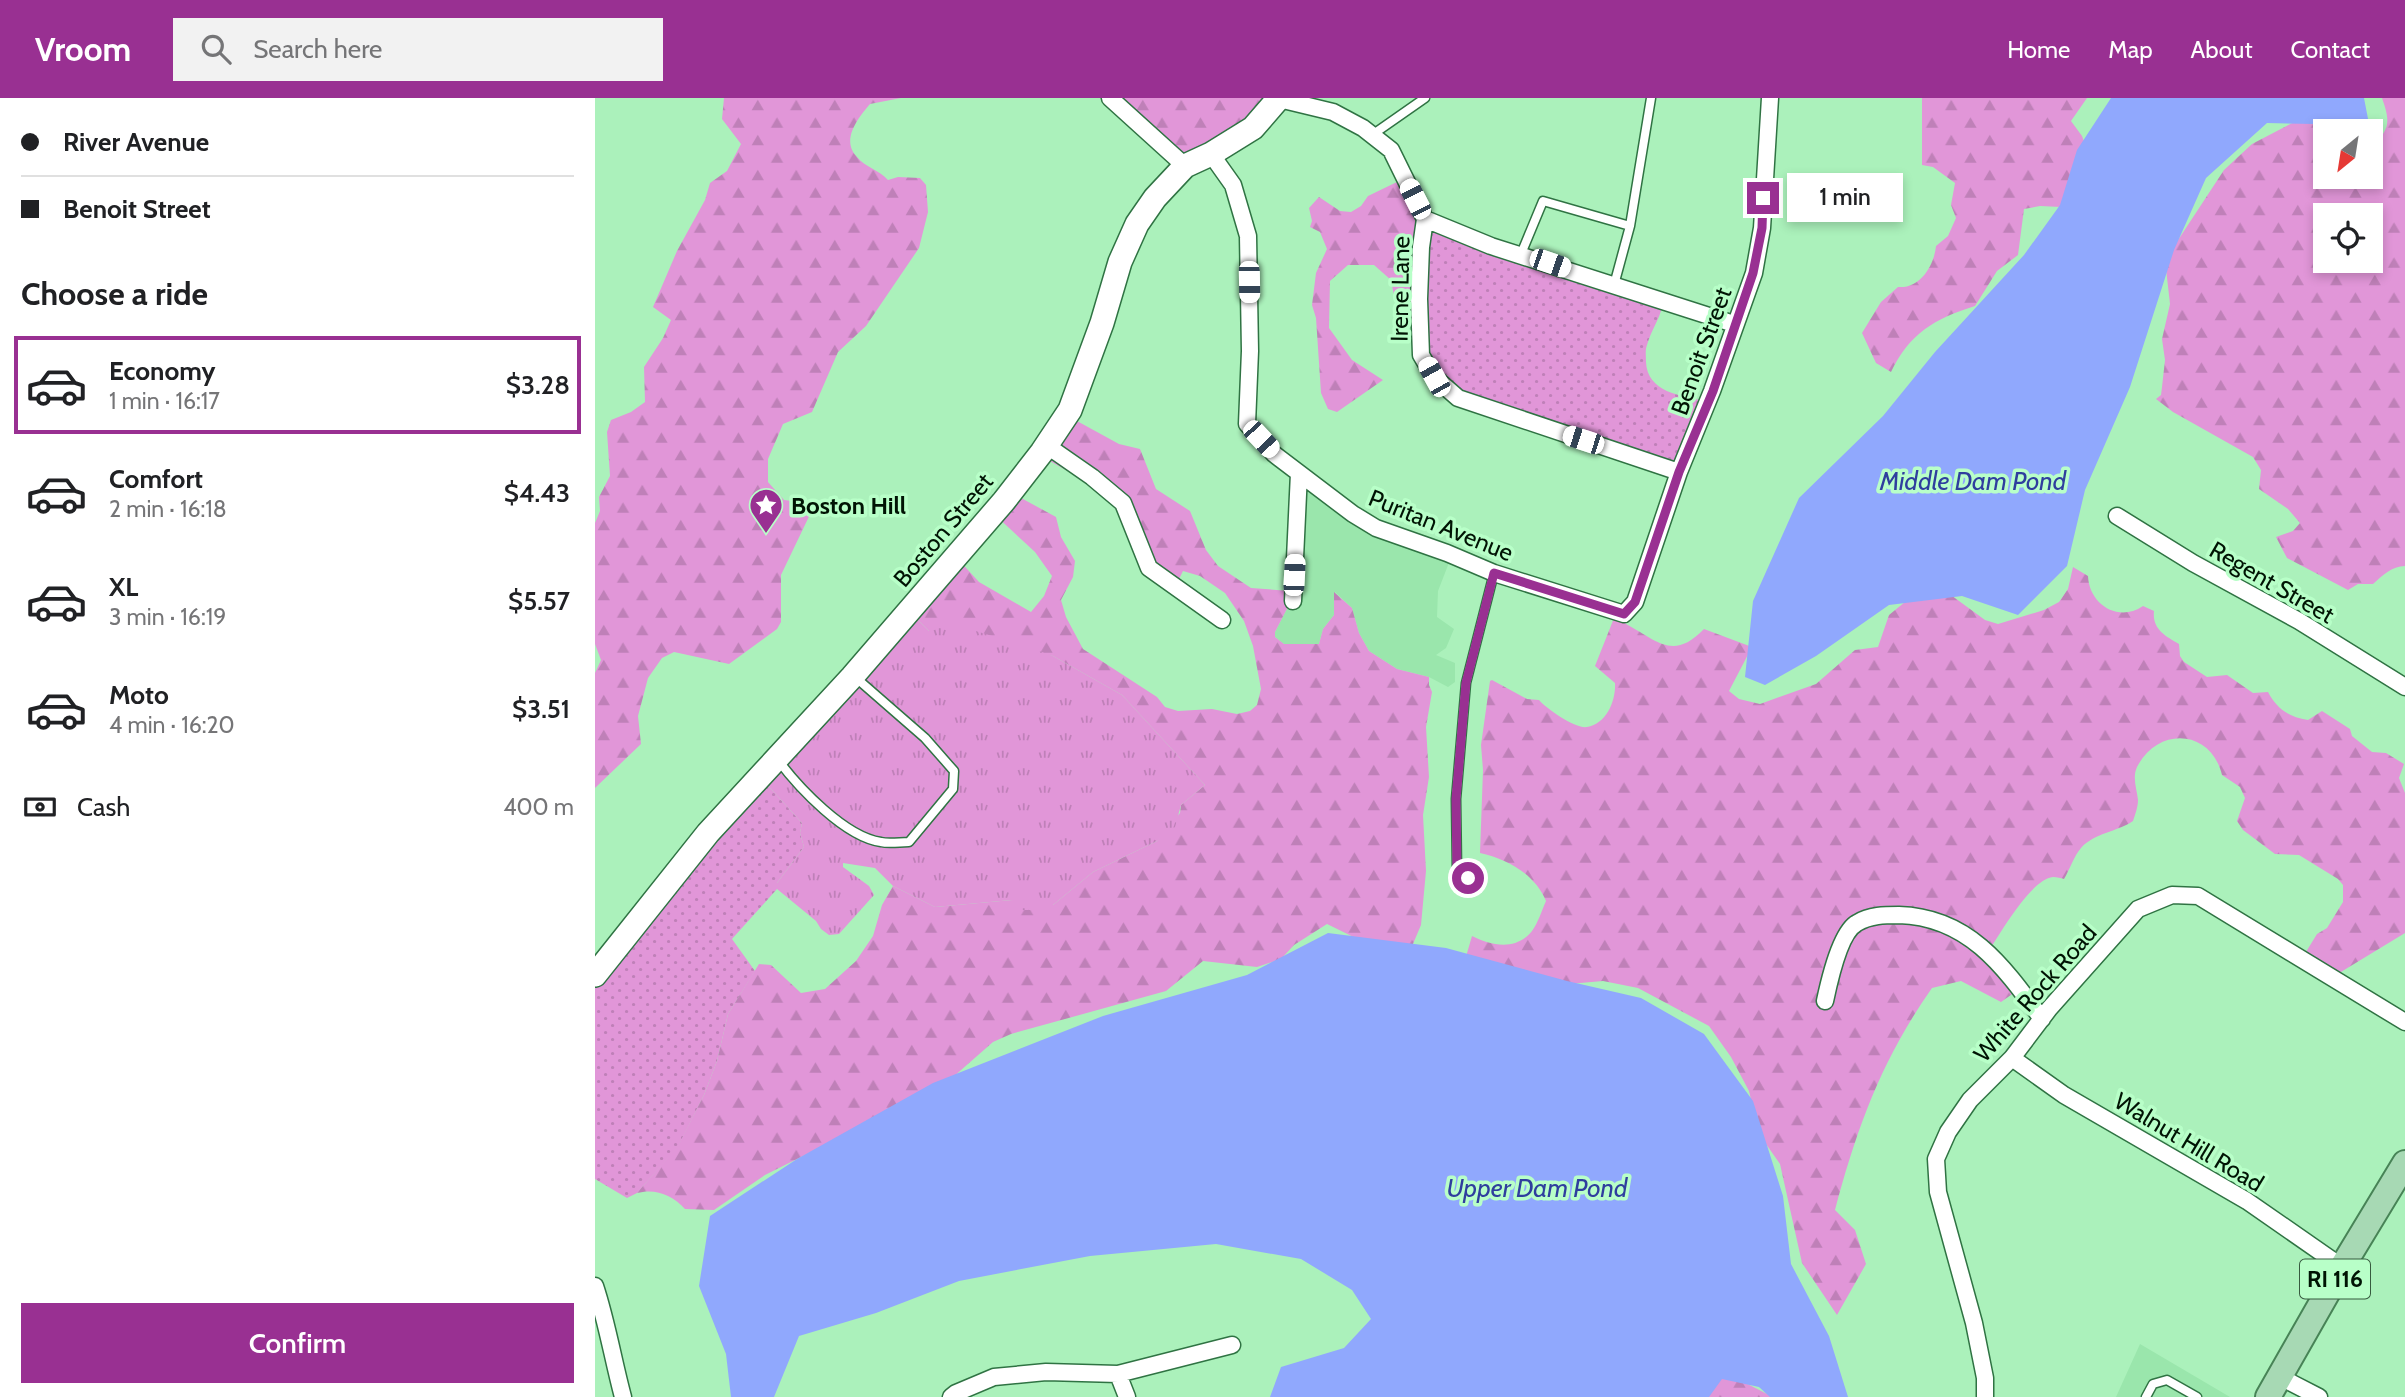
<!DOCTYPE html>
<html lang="en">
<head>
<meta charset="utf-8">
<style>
  body { margin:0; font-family:Cabin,sans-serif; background:#f2f2f2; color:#202124; height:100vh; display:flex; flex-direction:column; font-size:26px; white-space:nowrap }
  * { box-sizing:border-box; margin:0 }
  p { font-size:23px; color:#757577 }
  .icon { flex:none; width:38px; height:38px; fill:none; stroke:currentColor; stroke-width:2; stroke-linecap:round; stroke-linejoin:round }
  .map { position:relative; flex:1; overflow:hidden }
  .drawer { display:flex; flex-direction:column; background:#fff; width:595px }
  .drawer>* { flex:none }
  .guide { display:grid; align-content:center; height:154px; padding:0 21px; background:#fff }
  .needle { width:46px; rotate:210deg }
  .fabs { position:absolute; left:1718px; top:21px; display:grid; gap:14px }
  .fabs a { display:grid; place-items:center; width:70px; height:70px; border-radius:0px; background:#fff; box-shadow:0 4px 10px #0003; font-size:35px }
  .end { position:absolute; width:32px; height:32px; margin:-16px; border:9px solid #993092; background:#fff; box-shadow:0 0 0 4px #fff }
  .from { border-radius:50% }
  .bubble { position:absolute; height:49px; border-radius:0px; background:#fff; box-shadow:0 4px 10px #0003; font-size:23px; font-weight:600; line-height:49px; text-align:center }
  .car { position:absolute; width:21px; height:42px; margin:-21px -10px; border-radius:9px; box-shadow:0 0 5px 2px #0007; background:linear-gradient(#fff 24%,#345 0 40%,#fff 0 76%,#345 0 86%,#fff 0) }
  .guide b { display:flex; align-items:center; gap:24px; height:66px; font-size:26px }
  .guide b+b { border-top:2px solid #e0e0e0 }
  .guide i { width:18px; height:18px; background:#202124 }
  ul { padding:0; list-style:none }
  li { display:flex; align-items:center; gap:21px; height:98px; margin:0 14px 10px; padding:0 7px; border:4px solid transparent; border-radius:0px }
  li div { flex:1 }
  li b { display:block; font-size:26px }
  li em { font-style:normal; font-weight:600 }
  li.on { border-color:#993092 }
  li>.icon { width:63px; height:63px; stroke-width:1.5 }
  h2 { padding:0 21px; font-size:32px; line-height:84px }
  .pay { display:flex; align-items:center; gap:18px; height:77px; padding:0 21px; font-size:26px }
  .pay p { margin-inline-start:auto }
  .primary-button { display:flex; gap:14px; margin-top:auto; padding:14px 21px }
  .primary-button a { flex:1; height:80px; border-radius:0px; background:#993092; color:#fff; font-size:28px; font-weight:600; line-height:80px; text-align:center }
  header { display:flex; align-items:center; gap:42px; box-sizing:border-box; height:98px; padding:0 35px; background:#993092; color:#fff }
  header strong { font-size:33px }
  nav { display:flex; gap:38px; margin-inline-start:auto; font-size:24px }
  .search { width:490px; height:63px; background:#f2f2f2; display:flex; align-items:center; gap:18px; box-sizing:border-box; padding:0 24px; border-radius:0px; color:#757577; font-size:26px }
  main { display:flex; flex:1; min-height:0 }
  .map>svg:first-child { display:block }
  .built { fill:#9ae6ac }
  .grass { fill:url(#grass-dots) }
  .forest { fill:url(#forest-firs); fill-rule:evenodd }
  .park { fill:url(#park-tufts) }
  .water { fill:#90a8fd }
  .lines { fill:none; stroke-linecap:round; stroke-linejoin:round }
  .lane-casing { stroke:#2f7343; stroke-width:11 }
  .street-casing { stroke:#2f7343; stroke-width:19 }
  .secondary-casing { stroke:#2f7343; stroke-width:26 }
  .primary-casing { stroke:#478356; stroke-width:28 }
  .lane { stroke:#fff; stroke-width:8 }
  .street { stroke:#fff; stroke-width:16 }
  .secondary { stroke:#fff; stroke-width:23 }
  .primary { stroke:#a7d9b4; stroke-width:24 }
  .route { stroke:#993092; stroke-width:9 }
  .labels { text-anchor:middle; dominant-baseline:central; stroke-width:7; stroke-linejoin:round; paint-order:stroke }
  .shield { fill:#b8ffc8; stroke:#375a3f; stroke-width:2 }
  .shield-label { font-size:23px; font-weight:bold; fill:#001404 }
  .street-label { font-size:24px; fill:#001404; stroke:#b8ffc8 }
  .poi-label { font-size:24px; font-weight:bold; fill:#001404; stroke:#b8ffc8; text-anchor:start }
  .water-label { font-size:26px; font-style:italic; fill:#2f3e9e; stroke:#b8ffc8 }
</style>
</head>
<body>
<header>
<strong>Vroom</strong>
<div class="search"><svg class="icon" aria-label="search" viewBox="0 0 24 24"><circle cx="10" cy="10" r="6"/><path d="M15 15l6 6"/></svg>Search here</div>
<nav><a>Home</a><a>Map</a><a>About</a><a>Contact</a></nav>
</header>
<main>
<section class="drawer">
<div class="guide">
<b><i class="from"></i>River Avenue</b>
<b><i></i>Benoit Street</b>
</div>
<h2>Choose a ride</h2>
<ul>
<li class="on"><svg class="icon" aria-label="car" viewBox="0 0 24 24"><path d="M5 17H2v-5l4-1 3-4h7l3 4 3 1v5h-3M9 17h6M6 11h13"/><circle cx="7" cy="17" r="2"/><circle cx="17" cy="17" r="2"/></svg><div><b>Economy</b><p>1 min · 16:17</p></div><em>$3.28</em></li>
<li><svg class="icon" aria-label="car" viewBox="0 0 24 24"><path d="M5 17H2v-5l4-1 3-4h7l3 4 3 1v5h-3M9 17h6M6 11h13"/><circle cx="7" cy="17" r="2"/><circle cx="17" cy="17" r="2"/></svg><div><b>Comfort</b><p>2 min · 16:18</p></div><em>$4.43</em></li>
<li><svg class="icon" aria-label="car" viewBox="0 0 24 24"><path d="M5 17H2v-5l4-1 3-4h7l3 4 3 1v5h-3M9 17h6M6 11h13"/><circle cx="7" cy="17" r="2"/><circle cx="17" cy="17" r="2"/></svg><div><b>XL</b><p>3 min · 16:19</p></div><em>$5.57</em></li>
<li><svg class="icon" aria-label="car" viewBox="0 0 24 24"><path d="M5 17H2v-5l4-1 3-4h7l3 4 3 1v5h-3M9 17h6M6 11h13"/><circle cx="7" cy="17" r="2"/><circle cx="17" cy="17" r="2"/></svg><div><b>Moto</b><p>4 min · 16:20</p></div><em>$3.51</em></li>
</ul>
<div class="pay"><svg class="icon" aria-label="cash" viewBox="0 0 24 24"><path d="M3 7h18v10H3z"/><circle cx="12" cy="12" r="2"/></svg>Cash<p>400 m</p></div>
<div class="primary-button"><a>Confirm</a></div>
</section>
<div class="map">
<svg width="1810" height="1299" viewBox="0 0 1810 1299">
  <defs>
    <pattern id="grass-dots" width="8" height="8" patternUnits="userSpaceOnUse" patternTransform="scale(1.75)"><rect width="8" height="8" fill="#e196d8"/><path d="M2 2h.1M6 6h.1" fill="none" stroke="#bf80b8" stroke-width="1.8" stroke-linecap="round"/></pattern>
    <pattern id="forest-firs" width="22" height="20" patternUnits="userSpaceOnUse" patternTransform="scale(1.75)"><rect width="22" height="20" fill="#e196d8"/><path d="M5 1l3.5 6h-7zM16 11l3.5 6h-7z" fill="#bf80b8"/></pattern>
    <pattern id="park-tufts" width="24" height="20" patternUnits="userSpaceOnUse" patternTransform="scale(1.75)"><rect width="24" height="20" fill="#e196d8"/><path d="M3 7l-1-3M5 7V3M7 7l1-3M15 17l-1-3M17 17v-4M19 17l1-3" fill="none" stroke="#bf80b8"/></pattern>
  </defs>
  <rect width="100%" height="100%" fill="#abf1bb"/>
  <!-- built -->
  <path class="built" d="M702 385 855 462 843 493 842 519 859 531 851 550 841 557 860 565V584L853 589 834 579 802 571 774 553 764 535 757 510 740 494 739 517 728 531 724 546H689L680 539V534L696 503Z
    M1545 1246 1635 1299H1521Z"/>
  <!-- grass -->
  <path class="grass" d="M829 124 1068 206C1064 223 1056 232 1052 247 1050 252 1051 259 1051 264 1052 294 1086 298 1110 303L1081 374 909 318 836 279 823 183Z
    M167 681 207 725 205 735 209 749 182 785V791L137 841 160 873 133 916 122 963 109 997 83 1049 42 1095 32 1100 0 1081V876Z"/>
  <!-- forest -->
  <path class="forest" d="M129 0H306L275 6C264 19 245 42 262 59 270 69 284 72 293 82L303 79 325 80 331 87 333 114 324 150 271 228 243 254 217 314 188 326 173 361V384L189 402 220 406 186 477V524L182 531 134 566 79 554 67 560 53 580 43 618 46 646 0 690V575L6 562 0 546V425L5 413 4 399 15 378 12 334 16 322 36 314 50 304 49 269 68 240 76 222 58 209 82 153 110 102 115 85 132 73 146 46 127 21Z
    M512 0H683L596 66Z
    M1327 0H1492L1476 23 1487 38 1491 49 1466 109 1445 108 1429 111 1423 157 1402 173 1380 208C1339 221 1315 235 1296 274L1281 265 1267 235 1286 204 1303 189C1325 191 1339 168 1341 148L1353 138 1361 120 1356 107 1360 85 1338 69 1327 67Z
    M1787 0H1810V468C1797 468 1787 478 1778 486H1763L1753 492 1692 460 1681 439 1698 433 1705 425 1693 411 1664 391 1666 372 1658 359 1578 314 1561 301 1566 297 1567 289 1570 262 1567 241 1575 206 1570 162 1629 72 1657 46 1701 23 1719 26 1731 47V79H1776V49C1796 31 1795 23 1787 0ZM1731 117H1776V163H1731Z
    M804 83 829 124 823 223 803 219 796 182 779 167H753L735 183 734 230 757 262 788 282 742 314 733 311 726 295 721 220 717 207 721 175 732 151 725 134 715 129 717 123 714 110 724 99 745 113 756 114 766 108 773 98Z
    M471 317 524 346 545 351 561 391 595 413 611 452 623 468 656 490 695 493 696 503 680 534V539L689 546H724L728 531 739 517V494L757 510 764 535 774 553 802 571 834 579V587L837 594 831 629 834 679 828 717 831 773 826 827 815 853 783 851 732 826 699 847 686 861 662 869 608 863 571 893 416 936 398 944 357 980 330 997 170 1077 119 1112 90 1111C78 1097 60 1090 42 1095L83 1048 109 997 122 963 133 916 164 866 176 867 206 895 230 891 261 863 278 838 287 807 298 788 340 809 417 802 458 807 498 774 562 743 585 715 586 707 610 687 527 597 458 558 334 533 315 514 361 459 384 484 436 514 449 498 457 478 440 454 399 416 417 395 461 419 466 439 480 463 478 479 466 502 471 519 488 551 562 599 570 609 583 613 617 611 642 616 655 613 662 607 666 591 658 548 649 523 630 495 605 478 588 473 584 481 548 457 528 427 515 399 505 391 444 357Z
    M1478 469 1493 478C1494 506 1523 525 1548 508L1559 513C1557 531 1570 538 1584 546L1585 558 1589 564 1612 579 1632 577 1658 595 1673 594C1682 611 1694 619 1713 622L1727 613 1755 631 1757 638 1777 654 1791 655 1809 666 1804 680 1810 695V835L1736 880 1706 862 1722 836 1732 830 1748 804V787L1743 781 1704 757 1680 756 1648 732 1642 723 1650 700 1645 689 1627 677C1616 631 1563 628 1542 669 1537 680 1542 691 1543 702 1543 709 1540 717 1538 723 1522 734 1499 735 1486 750 1479 758 1475 771 1469 781 1466 780 1462 779 1458 779 1436 781 1405 836 1393 854L1423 892 1406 904 1366 883 1337 890C1287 961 1262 1029 1240 1112L1260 1132 1271 1166 1242 1217 1207 1165 1185 1066 1164 1036 1154 993 1136 959 1114 928 1043 890 1008 883 951 888 870 862 877 838C897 848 921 853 937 833 943 825 947 812 951 803 940 776 912 761 885 755L888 672 886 647 895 583 897 582 932 601 944 602C952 611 980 631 992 629 1012 626 1021 602 1020 585L1000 568 1021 515 1028 519 1031 526C1063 543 1078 563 1109 531L1157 549 1134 593 1144 601 1165 606 1221 586 1260 552 1283 549 1294 517 1332 486 1349 492 1390 522 1403 526 1449 512 1464 504 1473 491Z
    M1127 1273 1176 1298 1177 1299H1100Z"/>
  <!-- park -->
  <path class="park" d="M315 514 334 533 354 525 427 547 458 558 527 597 610 687 586 707 580 729 562 743 498 774 458 807 442 812H426L417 802 340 809 298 788 280 770 248 765V769L274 788 279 797 244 836 234 837 226 831 221 823 182 791V785L209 749 205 735 207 725 167 681Z"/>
  <!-- water -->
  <path class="water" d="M1516 0H1769L1774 26 1768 33H1731V38L1720 26 1672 25 1611 80 1579 152 1535 289 1490 392 1472 468 1423 517 1367 498 1294 507 1221 558 1170 587 1150 579 1158 503 1204 400 1288 318 1340 254 1429 157 1465 107 1482 52Z
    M733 835 851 850 972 883 1046 900 1109 936 1158 1003 1188 1098 1196 1166 1234 1238 1253 1299H1175L1164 1289 1127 1281 1114 1299H675L686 1269 749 1250 776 1221 757 1192 706 1161 621 1146 495 1158 364 1183 281 1215 204 1238 179 1299H136L131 1256 104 1188 115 1118 202 1061 338 985 508 918 652 877Z"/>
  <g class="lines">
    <defs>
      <path id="lane" d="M777 37 830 0
        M926 156 948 103 1035 128 1056 0
        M1019 187 1035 128
        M183 662C204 690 250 739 286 744 294 746 305 744 314 744L358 691 359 673 330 640 260 579
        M873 780 862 773 861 701 871 585 899 475
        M1551 1299 1558 1286 1572 1282 1602 1299"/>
      <path id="street" d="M515 0 590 68
        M684 1 738 14 768 30 796 52 830 121 826 149 824 201 826 257 839 279 863 300 1084 374
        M616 56 638 87 653 138 655 253 652 326 679 356 758 416 781 430 852 455 899 475 1029 516 1040 504 1084 374 1117 293 1159 175 1167 130 1175 0
        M830 121 896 148 1139 226
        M451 347 497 379 528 405 554 470 627 522
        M1522 418 1598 465 1704 523 1810 589
        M698 503 704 375
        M1230 903C1234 884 1245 834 1262 825 1275 817 1290 817 1304 817 1374 819 1409 869 1447 921
        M1417 960 1469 997 1652 1103 1747 1169
        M0 1188C12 1224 18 1262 28 1299
        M523 1276 637 1247
        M1685 1279 1724 1299
        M356 1299 361 1295 399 1279 451 1274 523 1276 532 1299
        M1390 1299V1280L1379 1225 1343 1094 1341 1061 1353 1034 1375 1002 1417 960 1454 911 1543 811 1577 797 1603 798 1810 924"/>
      <path id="secondary" d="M0 877 113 735 257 579 409 403 447 354 475 312 507 225 525 164 542 126 560 100 590 68 616 56 658 30 684 0"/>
      <path id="primary" d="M1673 1299 1747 1169 1810 1065"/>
    </defs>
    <!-- lane casing -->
    <use href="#lane" class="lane-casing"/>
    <!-- street casing -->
    <use href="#street" class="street-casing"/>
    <!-- secondary casing -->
    <use href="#secondary" class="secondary-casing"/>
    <!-- primary casing -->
    <use href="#primary" class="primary-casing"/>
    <!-- lane -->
    <use href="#lane" class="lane"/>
    <!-- street -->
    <use href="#street" class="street"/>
    <!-- secondary -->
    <use href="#secondary" class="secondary"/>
    <!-- primary -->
    <use href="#primary" class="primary"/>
  </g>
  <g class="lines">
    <!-- route -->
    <path class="route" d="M873 780 862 773 861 701 871 585 899 475 1029 516 1040 504 1084 374 1118 293 1158 175 1167 130 1168 100"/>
  </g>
  <!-- icons -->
  <defs>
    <symbol id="sight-pin" viewBox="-11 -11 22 30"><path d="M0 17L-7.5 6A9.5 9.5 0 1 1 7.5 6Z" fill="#993092" stroke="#b8ffc8"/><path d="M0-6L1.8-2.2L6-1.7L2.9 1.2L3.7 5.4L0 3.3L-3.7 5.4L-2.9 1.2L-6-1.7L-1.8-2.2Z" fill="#fff"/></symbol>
  </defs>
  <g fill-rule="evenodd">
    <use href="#sight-pin" x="152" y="388" width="38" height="52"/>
  </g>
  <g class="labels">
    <!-- shield labels -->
    <rect class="shield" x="1705" y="1161.5" width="70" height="39" rx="5"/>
    <g class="shield-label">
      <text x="1740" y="1181">RI 116</text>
    </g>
    <!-- street labels -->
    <g class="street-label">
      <text transform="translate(805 191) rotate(-89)">Irene Lane</text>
      <text transform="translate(1106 253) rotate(-70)">Benoit Street</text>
      <text transform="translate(846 427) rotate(22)">Puritan Avenue</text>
      <text transform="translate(348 432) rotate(-50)">Boston Street</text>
      <text transform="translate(1677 484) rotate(30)">Regent Street</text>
      <text transform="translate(1440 895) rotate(-49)">White Rock Road</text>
      <text transform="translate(1594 1044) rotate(31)">Walnut Hill Road</text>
    </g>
    <!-- poi labels -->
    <g class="poi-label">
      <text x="196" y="407">Boston Hill</text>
    </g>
    <!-- water labels -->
    <g class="water-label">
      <text x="1378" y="383">Middle Dam Pond</text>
      <text x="942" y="1090">Upper Dam Pond</text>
    </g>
  </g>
</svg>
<div class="fabs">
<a><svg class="needle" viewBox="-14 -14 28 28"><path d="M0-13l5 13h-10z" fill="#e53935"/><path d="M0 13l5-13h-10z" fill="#757577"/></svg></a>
<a><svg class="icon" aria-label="locate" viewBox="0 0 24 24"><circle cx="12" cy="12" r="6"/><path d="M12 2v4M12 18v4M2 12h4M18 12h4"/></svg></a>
</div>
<i class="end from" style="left:873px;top:780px"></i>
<i class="end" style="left:1168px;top:100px"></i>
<div class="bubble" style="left:1192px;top:75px;width:116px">1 min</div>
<i class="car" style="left:820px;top:101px;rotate:333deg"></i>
<i class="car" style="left:955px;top:165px;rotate:109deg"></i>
<i class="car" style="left:654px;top:184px;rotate:179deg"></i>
<i class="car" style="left:839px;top:279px;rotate:331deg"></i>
<i class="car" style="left:666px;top:341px;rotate:137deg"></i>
<i class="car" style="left:988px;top:342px;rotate:288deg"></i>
<i class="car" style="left:699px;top:477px;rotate:3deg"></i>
</div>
</main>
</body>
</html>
